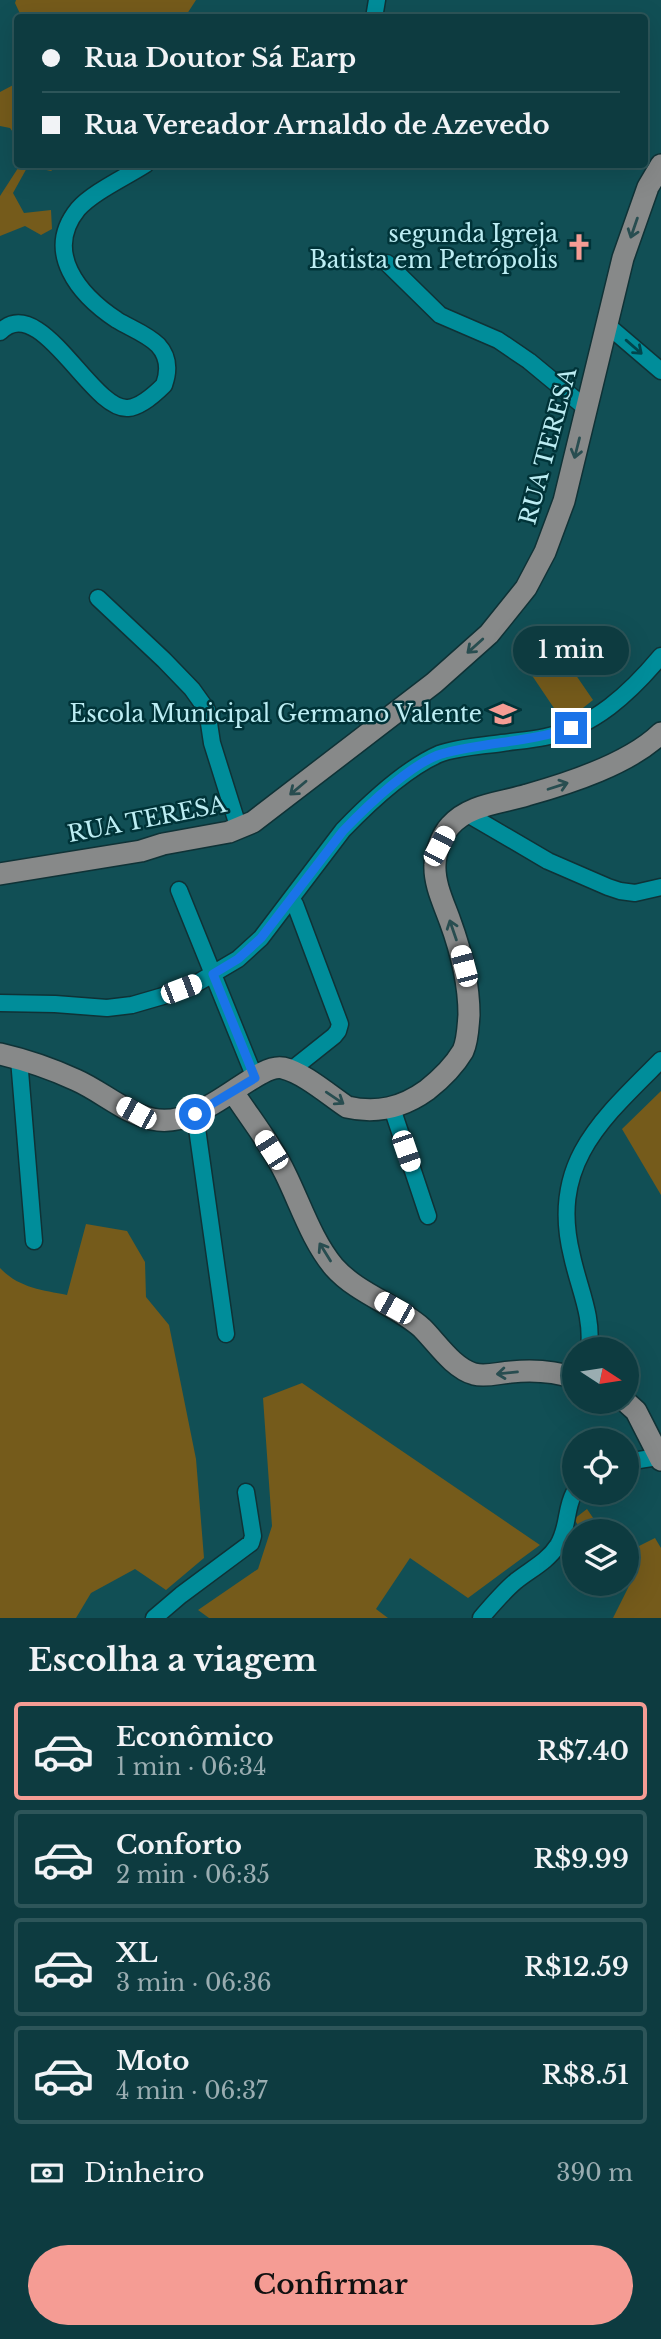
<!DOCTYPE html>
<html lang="pt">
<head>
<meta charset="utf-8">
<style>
  body { margin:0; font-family:"Libre Baskerville",serif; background:#164247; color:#f1f3f6; height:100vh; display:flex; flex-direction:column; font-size:26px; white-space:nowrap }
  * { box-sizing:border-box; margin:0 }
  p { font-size:23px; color:#9aadb1 }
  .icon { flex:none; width:38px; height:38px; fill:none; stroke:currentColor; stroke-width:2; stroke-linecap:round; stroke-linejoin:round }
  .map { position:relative; height:1618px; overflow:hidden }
  .panel { display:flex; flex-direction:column; background:#0d3b40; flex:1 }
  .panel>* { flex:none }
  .banner { position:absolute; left:14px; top:14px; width:634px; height:154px; border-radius:7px; box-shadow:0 7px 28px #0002,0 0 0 2px #2d5559; display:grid; align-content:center; height:154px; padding:0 28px; background:#0d3b40 }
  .needle { width:46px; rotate:102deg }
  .tools { position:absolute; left:562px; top:1337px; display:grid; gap:14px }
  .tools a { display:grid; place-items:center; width:77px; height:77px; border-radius:50%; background:#0d3b40; box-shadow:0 7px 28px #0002,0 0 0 2px #2d5559; font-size:35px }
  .end { position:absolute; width:32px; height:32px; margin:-16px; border:9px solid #1a73e8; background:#fff; box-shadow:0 0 0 4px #fff }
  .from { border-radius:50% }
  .bubble { position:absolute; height:49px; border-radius:24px; background:#0d3b40; box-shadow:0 7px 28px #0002,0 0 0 2px #2d5559; font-size:23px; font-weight:600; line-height:49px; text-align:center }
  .car { position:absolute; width:21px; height:42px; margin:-21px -10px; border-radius:9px; box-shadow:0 0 5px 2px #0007; background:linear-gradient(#fff 24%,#345 0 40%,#fff 0 76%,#345 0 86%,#fff 0) }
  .banner b { display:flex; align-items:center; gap:24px; height:66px; font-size:26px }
  .banner b+b { border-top:2px solid #2d5559 }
  .banner i { width:18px; height:18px; background:#f1f3f6 }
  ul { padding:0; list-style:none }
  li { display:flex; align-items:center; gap:21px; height:98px; margin:0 14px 10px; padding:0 14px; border:4px solid #2d5559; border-radius:7px }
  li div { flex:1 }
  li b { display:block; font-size:26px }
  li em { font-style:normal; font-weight:600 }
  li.selected { border-color:#f59c94 }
  li>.icon { width:63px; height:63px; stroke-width:1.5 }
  h2 { padding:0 28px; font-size:32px; line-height:84px }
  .pay { display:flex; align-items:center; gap:18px; height:77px; padding:0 28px; font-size:26px }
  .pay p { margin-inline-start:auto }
  .cta { display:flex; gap:14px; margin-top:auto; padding:14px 28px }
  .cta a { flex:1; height:80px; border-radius:42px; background:#f59c94; color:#111; font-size:28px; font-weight:600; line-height:80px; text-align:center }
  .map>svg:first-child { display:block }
  .green { fill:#755b1b }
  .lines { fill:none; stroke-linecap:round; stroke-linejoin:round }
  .minor-casing { stroke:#0f3236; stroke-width:19 }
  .major-casing { stroke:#0f3236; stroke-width:24 }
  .minor { stroke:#008d9a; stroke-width:16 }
  .major { stroke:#878989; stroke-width:21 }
  .oneway { stroke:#284d50 }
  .oneway2 { stroke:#00454c }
  .route { stroke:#1a73e8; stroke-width:9 }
  .labels { text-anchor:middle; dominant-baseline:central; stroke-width:5; stroke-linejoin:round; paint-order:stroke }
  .poi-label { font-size:23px; fill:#bcedf3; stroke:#003338; text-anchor:end }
  .street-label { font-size:23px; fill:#bcedf3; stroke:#003338 }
</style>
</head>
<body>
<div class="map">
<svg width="661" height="1618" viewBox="0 0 661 1618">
  <rect width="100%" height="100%" fill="#114f55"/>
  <!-- green -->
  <path class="green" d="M16 0H196L185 17 22 18 15 3Z
    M17 83V82V138L10 128 0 126V92Z
    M20 165H58L51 171 28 166 13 193 24 213 51 210 52 229 41 235 25 226 0 236V196Z
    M558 649 593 700 564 723 529 671Z
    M661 1091V1195L622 1129Z
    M86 1224 127 1231 145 1262 146 1297 169 1325 196 1459 204 1558 166 1590 135 1569 91 1593 76 1618H0V1268C19 1288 42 1290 67 1295Z
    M302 1383 540 1545 468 1598 410 1558 376 1609 388 1618H209L198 1610 258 1569 272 1526 263 1398Z
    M587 1509 602 1531H582L574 1519Z
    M655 1538 661 1548V1618H613L634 1576 633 1549Z"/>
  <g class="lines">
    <defs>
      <path id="minor" d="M374 18 377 0
        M387 263 440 315 498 340 529 361 587 409
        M606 324 661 371
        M0 332C41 291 91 411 128 408 141 407 155 394 164 385 169 371 169 357 158 345 147 334 130 328 117 320 79 295 43 252 78 209 93 192 126 177 146 164
        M98 598 164 660 192 689 207 710 212 743 239 829
        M466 813 548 861 608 887 620 891 635 893 661 887
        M179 890 255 1078
        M0 1003 55 1004 107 1008 132 1005 163 996 199 982 238 959 261 938 343 830C368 804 405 769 439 754 458 747 482 746 502 743 516 741 531 740 545 737 594 727 630 693 661 656
        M19 1059 34 1241
        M290 1071 334 1036 338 1031 340 1024 295 904
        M392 1108 428 1216
        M195 1114 226 1334
        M589 1349C593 1315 579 1289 572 1256 549 1164 601 1120 661 1060
        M626 1462 658 1457
        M154 1618 181 1595 251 1543 253 1536 246 1492
        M481 1618C492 1605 503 1592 516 1581 531 1569 547 1562 558 1545 569 1526 565 1510 574 1493"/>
      <path id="major" d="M0 874 141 851 163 844 229 832 253 822 434 683 489 634 526 588 545 552 564 501 623 258 648 187 661 165
        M0 1054C26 1060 52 1069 76 1080 101 1091 125 1113 152 1119 203 1131 255 1062 283 1068 304 1073 329 1095 347 1107 377 1114 402 1108 427 1090 441 1079 454 1066 463 1051 468 1040 468 1026 469 1015 469 983 461 951 450 921 444 904 434 884 435 865 435 853 442 835 450 826 469 804 502 803 527 795 570 783 629 764 661 733
        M233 1092C250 1118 271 1144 285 1173 300 1203 312 1241 334 1267 358 1294 395 1304 422 1328 437 1343 453 1368 474 1374 486 1377 498 1373 511 1372 532 1370 554 1371 574 1378
        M626 1402 636 1411 661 1460"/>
    </defs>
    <!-- minor casing -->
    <use href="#minor" class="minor-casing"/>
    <!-- major casing -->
    <use href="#major" class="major-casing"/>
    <!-- minor -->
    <use href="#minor" class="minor"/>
    <!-- major -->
    <use href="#major" class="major"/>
  </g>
  <!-- one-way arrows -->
  <defs><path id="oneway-shaft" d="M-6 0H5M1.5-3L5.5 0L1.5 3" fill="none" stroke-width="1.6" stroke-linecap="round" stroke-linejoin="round" transform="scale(1.75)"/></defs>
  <g class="oneway">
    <use href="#oneway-shaft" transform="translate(634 228) rotate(109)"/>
    <use href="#oneway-shaft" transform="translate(577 448) rotate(104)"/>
    <use href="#oneway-shaft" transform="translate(475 646) rotate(138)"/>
    <use href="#oneway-shaft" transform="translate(558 786) rotate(-18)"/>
    <use href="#oneway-shaft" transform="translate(298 788) rotate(140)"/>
    <use href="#oneway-shaft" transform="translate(453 930) rotate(-109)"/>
    <use href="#oneway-shaft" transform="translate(335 1098) rotate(34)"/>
    <use href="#oneway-shaft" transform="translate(325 1252) rotate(-122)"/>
    <use href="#oneway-shaft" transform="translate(507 1373) rotate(174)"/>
  </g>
  <use class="oneway2" href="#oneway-shaft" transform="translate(634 347) rotate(41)"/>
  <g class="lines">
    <!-- route -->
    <path class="route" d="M195 1114 255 1078 213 974 238 959 261 938 343 831C365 808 414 760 445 753 487 742 530 742 571 728"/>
  </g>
  <!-- icons -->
  <defs>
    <symbol id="church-bare" viewBox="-9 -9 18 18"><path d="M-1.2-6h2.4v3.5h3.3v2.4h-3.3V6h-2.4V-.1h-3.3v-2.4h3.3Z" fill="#f59c94" stroke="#003338" stroke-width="2.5" paint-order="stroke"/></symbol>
    <symbol id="school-bare" viewBox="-9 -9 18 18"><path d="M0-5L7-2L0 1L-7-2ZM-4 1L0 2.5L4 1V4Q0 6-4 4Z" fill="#f59c94" stroke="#003338" stroke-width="2.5" paint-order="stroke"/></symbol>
  </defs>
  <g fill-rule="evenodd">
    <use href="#church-bare" x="560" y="228" width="38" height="38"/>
    <use href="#school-bare" x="484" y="695" width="38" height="38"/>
  </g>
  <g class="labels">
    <!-- poi labels -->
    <g class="poi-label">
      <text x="558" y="234">segunda Igreja<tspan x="558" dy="26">Batista em Petrópolis</tspan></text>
      <text x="482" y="714">Escola Municipal Germano Valente</text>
    </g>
    <!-- street labels -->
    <g class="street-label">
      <text transform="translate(548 446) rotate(-75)">RUA TERESA</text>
      <text transform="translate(147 819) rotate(-11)">RUA TERESA</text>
    </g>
  </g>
</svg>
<div class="tools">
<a><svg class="needle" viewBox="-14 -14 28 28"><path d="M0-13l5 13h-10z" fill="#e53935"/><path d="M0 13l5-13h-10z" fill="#9aadb1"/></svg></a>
<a><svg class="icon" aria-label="locate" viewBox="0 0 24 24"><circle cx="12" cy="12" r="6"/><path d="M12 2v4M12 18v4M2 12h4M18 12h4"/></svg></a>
<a><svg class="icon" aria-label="layers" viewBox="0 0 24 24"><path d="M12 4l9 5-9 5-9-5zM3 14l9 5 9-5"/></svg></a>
</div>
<i class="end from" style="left:195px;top:1114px"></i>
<i class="end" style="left:571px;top:728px"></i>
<div class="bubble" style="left:513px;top:626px;width:116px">1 min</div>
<i class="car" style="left:439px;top:846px;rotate:28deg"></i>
<i class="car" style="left:464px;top:966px;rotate:345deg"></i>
<i class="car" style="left:181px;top:989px;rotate:69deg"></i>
<i class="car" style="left:136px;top:1113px;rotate:299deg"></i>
<i class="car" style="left:271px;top:1150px;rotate:327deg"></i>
<i class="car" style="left:406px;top:1151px;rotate:161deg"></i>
<i class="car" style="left:394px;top:1308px;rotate:299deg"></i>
<div class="banner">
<b><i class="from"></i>Rua Doutor Sá Earp</b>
<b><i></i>Rua Vereador Arnaldo de Azevedo</b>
</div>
</div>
<section class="panel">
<h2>Escolha a viagem</h2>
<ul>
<li class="selected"><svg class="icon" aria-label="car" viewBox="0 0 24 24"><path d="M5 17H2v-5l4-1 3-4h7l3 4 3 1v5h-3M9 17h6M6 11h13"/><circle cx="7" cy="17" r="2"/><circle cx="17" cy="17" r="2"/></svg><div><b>Econômico</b><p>1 min · 06:34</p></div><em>R$7.40</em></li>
<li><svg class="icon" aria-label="car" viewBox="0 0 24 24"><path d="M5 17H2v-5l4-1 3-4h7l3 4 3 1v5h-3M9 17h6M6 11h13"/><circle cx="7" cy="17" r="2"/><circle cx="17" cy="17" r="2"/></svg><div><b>Conforto</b><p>2 min · 06:35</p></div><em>R$9.99</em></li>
<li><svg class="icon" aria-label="car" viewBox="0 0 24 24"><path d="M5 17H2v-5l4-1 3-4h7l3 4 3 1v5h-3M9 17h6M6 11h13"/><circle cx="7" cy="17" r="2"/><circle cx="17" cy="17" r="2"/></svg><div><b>XL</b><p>3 min · 06:36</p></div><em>R$12.59</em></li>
<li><svg class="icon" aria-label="car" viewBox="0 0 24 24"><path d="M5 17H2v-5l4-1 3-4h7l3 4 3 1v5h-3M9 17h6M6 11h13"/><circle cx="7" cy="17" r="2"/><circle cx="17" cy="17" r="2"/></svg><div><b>Moto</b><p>4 min · 06:37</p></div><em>R$8.51</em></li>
</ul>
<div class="pay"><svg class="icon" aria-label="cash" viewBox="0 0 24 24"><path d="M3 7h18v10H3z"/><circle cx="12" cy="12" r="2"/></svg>Dinheiro<p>390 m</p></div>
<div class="cta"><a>Confirmar</a></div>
</section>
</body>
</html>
